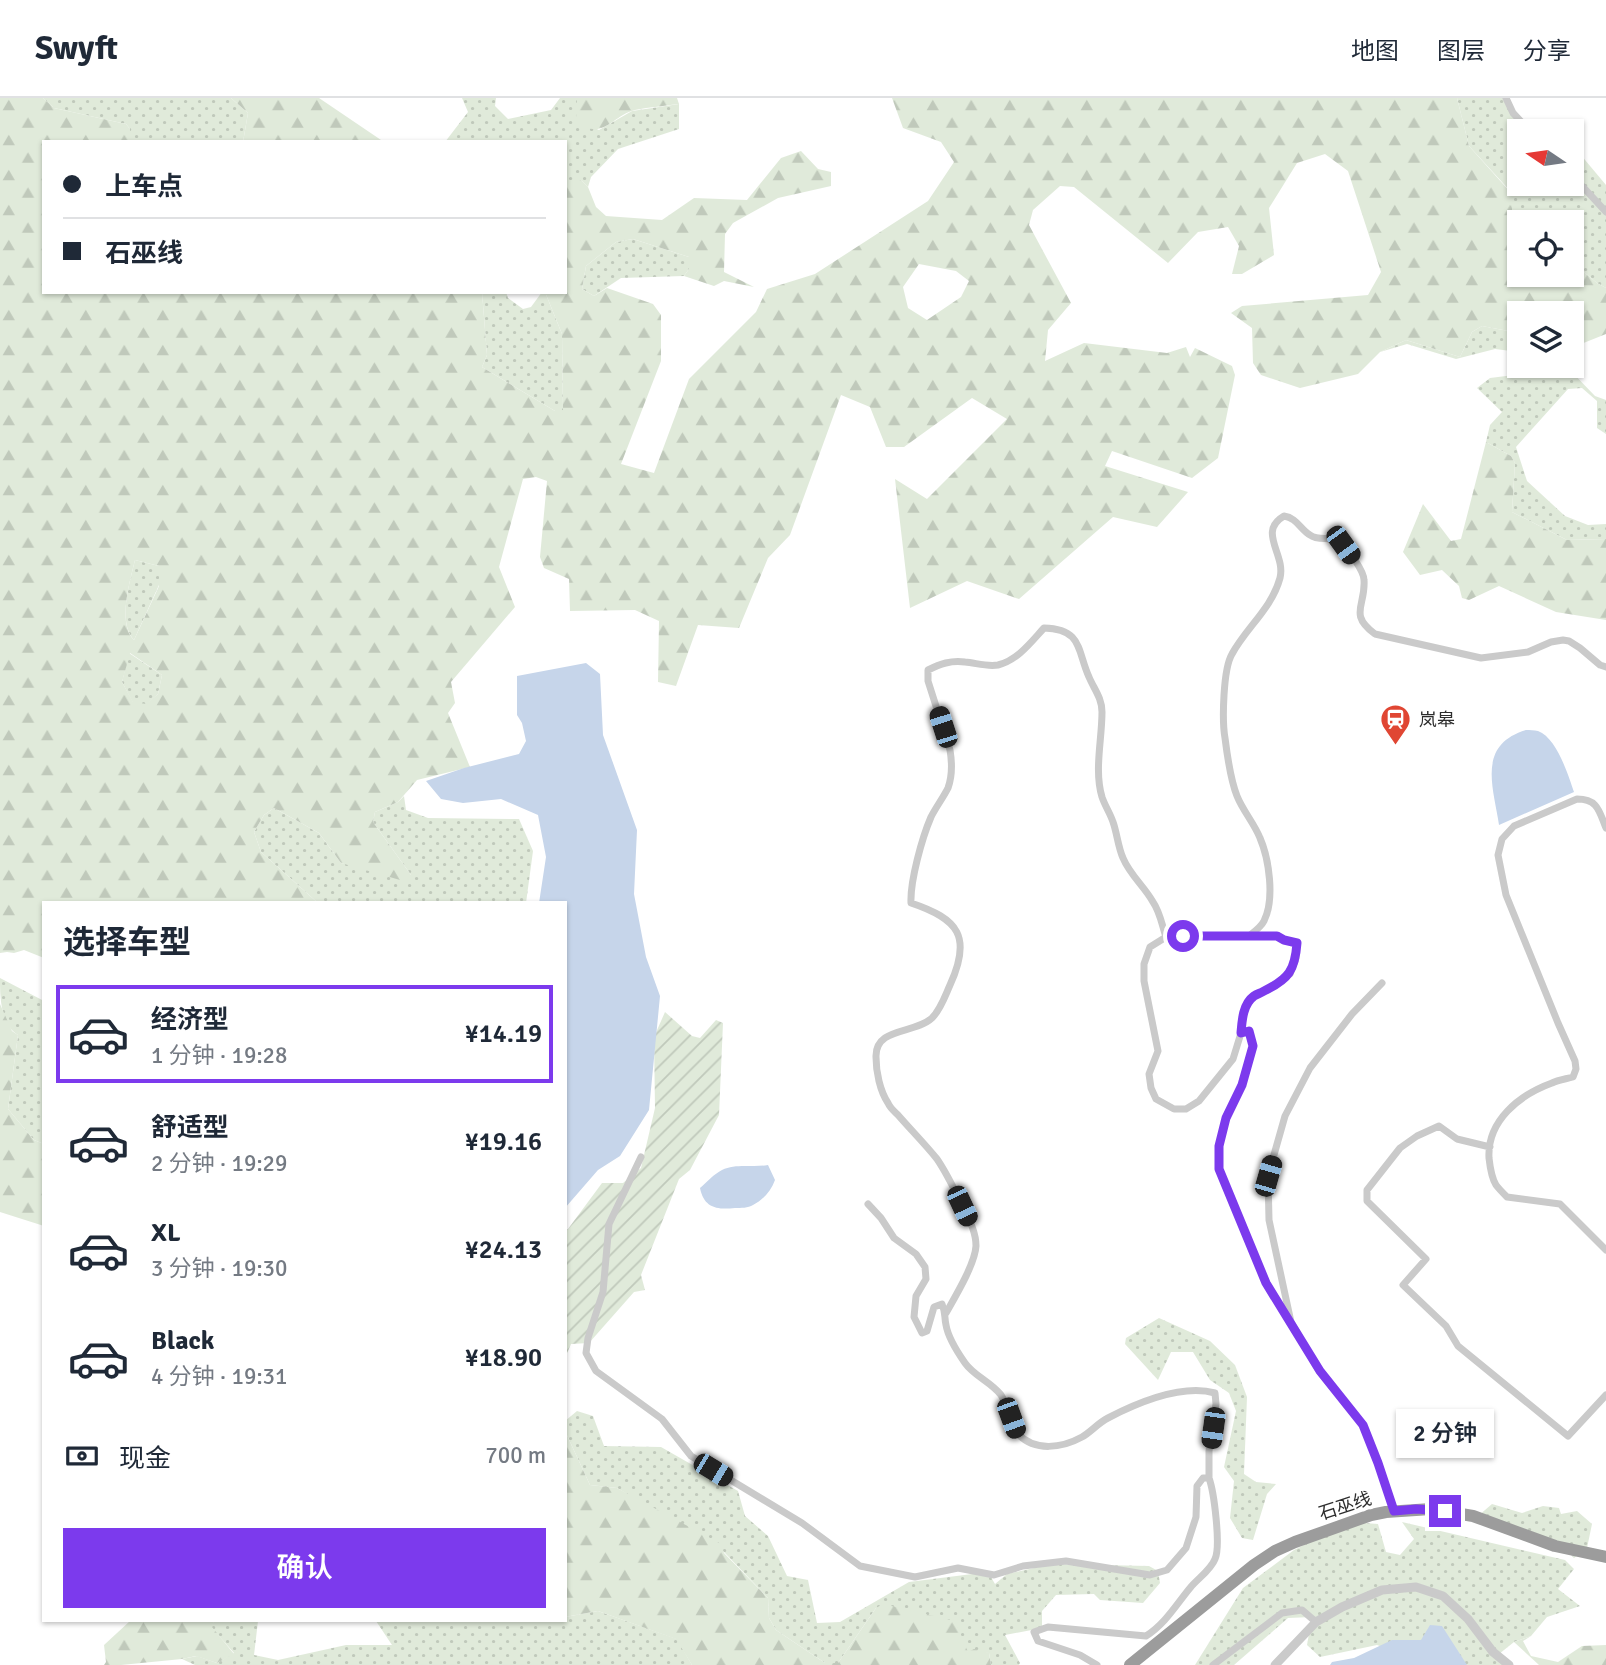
<!DOCTYPE html>
<html lang="zh">
<head>
<meta charset="utf-8">
<style>
  body { margin:0; font-family:Signika,"Noto Sans SC",sans-serif; background:#f2f2f3; color:#1f2937; height:100vh; display:flex; flex-direction:column; font-size:26px; white-space:nowrap }
  * { box-sizing:border-box; margin:0 }
  p { font-size:23px; color:#747a83 }
  .icon { flex:none; width:38px; height:38px; fill:none; stroke:currentColor; stroke-width:2; stroke-linecap:round; stroke-linejoin:round }
  .map { position:relative; flex:1; overflow:hidden }
  .drawer { position:absolute; left:42px; top:803px; width:525px; height:721px; display:flex; flex-direction:column; background:#fff; border-radius:0px; box-shadow:0 2px 5px #0004 }
  .drawer>* { flex:none }
  .guide { position:absolute; left:42px; top:42px; width:525px; height:154px; border-radius:0px; box-shadow:0 2px 5px #0004; display:grid; align-content:center; height:154px; padding:0 21px; background:#fff }
  .needle { width:46px; rotate:283deg }
  .buttons { position:absolute; left:1507px; top:21px; display:grid; gap:14px }
  .buttons a { display:grid; place-items:center; width:77px; height:77px; border-radius:0px; background:#fff; box-shadow:0 2px 5px #0004; font-size:35px }
  .end { position:absolute; width:32px; height:32px; margin:-16px; border:9px solid #7c3aed; background:#fff; box-shadow:0 0 0 4px #fff }
  .from { border-radius:50% }
  .bubble { position:absolute; height:49px; border-radius:0px; background:#fff; box-shadow:0 2px 5px #0004; font-size:23px; font-weight:600; line-height:49px; text-align:center }
  .car { position:absolute; width:21px; height:42px; margin:-21px -10px; border-radius:9px; box-shadow:0 0 5px 2px #0007; background:linear-gradient(#222 24%,#8ab4d8 0 40%,#222 0 76%,#8ab4d8 0 86%,#222 0) }
  .guide b { display:flex; align-items:center; gap:24px; height:66px; font-size:26px }
  .guide b+b { border-top:2px solid #e0e1e3 }
  .guide i { width:18px; height:18px; background:#1f2937 }
  ul { padding:0; list-style:none }
  li { display:flex; align-items:center; gap:21px; height:98px; margin:0 14px 10px; padding:0 7px; border:4px solid transparent; border-radius:0px }
  li div { flex:1 }
  li b { display:block; font-size:26px }
  li em { font-style:normal; font-weight:600 }
  li.on { border-color:#7c3aed }
  li>.icon { width:63px; height:63px; stroke-width:1.5 }
  h2 { padding:0 21px; font-size:32px; line-height:84px }
  .pay { display:flex; align-items:center; gap:18px; height:77px; padding:0 21px; font-size:26px }
  .pay p { margin-inline-start:auto }
  .button { display:flex; gap:14px; margin-top:auto; padding:14px 21px }
  .button a { flex:1; height:80px; border-radius:0px; background:#7c3aed; color:#fff; font-size:28px; font-weight:600; line-height:80px; text-align:center }
  header { display:flex; align-items:center; gap:42px; box-sizing:border-box; height:98px; padding:0 35px; background:#fff; border-bottom:2px solid #e0e1e3 }
  header strong { font-size:33px }
  nav { display:flex; gap:38px; margin-inline-start:auto; font-size:24px }
  .map>svg:first-child { display:block }
  .grass { fill:url(#grass-dots) }
  .forest { fill:url(#forest-firs); fill-rule:evenodd }
  .garden { fill:url(#garden-furrows) }
  .water { fill:#c6d5ea }
  .lines { fill:none; stroke-linecap:round; stroke-linejoin:round }
  .minor { stroke:#cacaca; stroke-width:7 }
  .tertiary { stroke:#cacaca; stroke-width:9 }
  .trunk { stroke:#9c9c9c; stroke-width:12 }
  .route { stroke:#7c3aed; stroke-width:9 }
  .labels { text-anchor:middle; dominant-baseline:central; stroke-width:7; stroke-linejoin:round; paint-order:stroke }
  .poi-label { font-size:18px; fill:#2d2d2d; stroke:#fff; text-anchor:start }
  .street-label { font-size:18px; fill:#2d2d2d; stroke:#fff }
</style>
</head>
<body>
<header>
<strong>Swyft</strong>
<nav><a>地图</a><a>图层</a><a>分享</a></nav>
</header>
<div class="map">
<svg width="1606" height="1567" viewBox="0 0 1606 1567">
  <defs>
    <pattern id="grass-dots" width="8" height="8" patternUnits="userSpaceOnUse" patternTransform="scale(1.75)"><rect width="8" height="8" fill="#e0eada"/><path d="M2 2h.1M6 6h.1" fill="none" stroke="#c0c9bb" stroke-width="1.8" stroke-linecap="round"/></pattern>
    <pattern id="forest-firs" width="22" height="20" patternUnits="userSpaceOnUse" patternTransform="scale(1.75)"><rect width="22" height="20" fill="#e0eada"/><path d="M5 1l3.5 6h-7zM16 11l3.5 6h-7z" fill="#c0c9bb"/></pattern>
    <pattern id="garden-furrows" width="10" height="10" patternUnits="userSpaceOnUse" patternTransform="scale(1.75)"><rect width="10" height="10" fill="#e0eada"/><path d="M-1 1l2-2M0 10L10 0M9 11l2-2" fill="none" stroke="#c0c9bb"/></pattern>
  </defs>
  <rect width="100%" height="100%" fill="#fff"/>
  <!-- grass -->
  <path class="grass" d="M43 0H231L248 15 243 44H130V31L126 26 54 10Z
    M462 0H496L495 8 508 21 551 12 560 0H577V22L599 32 632 13 679 6V31L618 51 591 79 588 89 581 82H565V44H445L468 14Z
    M1457 0H1505L1520 28 1534 33H1519V86H1572V49L1575 50 1606 87V190L1597 185 1572 164V124H1524L1512 114V95L1469 48Z
    M633 141 689 159V171L684 178 621 180 594 198 582 191 586 168 616 144Z
    M482 194H506L508 200 523 211 531 209 542 194H545L562 236 563 313H555L482 269 487 257Z
    M1482 228 1519 235V254L1495 251 1456 261 1407 246 1380 254 1406 242 1460 259 1472 234Z
    M1540 268H1568V270L1595 298 1606 302V336L1597 330V303L1582 290 1568 291 1516 349 1527 383 1565 418 1588 427 1606 426V441L1567 442 1512 414 1515 365 1511 358 1486 344 1490 327 1502 314 1477 290 1490 280 1537 274Z
    M135 462 159 468V487L134 542C117 524 130 483 135 462Z
    M129 555 162 577 158 596 146 607 133 605 122 584Z
    M404 698 406 712 428 720 519 721 533 753 526 805H318L261 754 254 734 264 717 274 710 319 735 341 765 411 777 373 724 375 714 398 704Z
    M0 880 44 903V1046L34 1042 8 1011 18 937C0 926 0 898 0 880Z
    M1159 1220 1210 1243 1235 1267 1247 1299 1244 1376 1256 1384 1276 1386 1267 1396 1253 1442 1242 1440 1230 1420 1234 1383 1224 1369 1236 1313 1229 1295 1210 1282 1193 1254H1171L1158 1282 1125 1246 1126 1240Z
    M577 1313 593 1318 604 1348 661 1349 738 1393 745 1418 768 1438 787 1478 808 1482 817 1525 840 1524 909 1484 988 1474 995 1486 1007 1476 1052 1466 1149 1468 1158 1473 1160 1485 1143 1505 1100 1502 1094 1496 1056 1497 1042 1513V1530L1005 1537 1020 1565 1019 1567H991L989 1555 968 1554 876 1510 838 1565H825L776 1532 769 1520 768 1500 724 1454 617 1390 590 1387 565 1333V1323Z
    M1492 1406 1522 1415 1543 1408 1559 1410 1561 1416 1577 1413 1592 1426 1587 1450 1574 1460 1558 1444 1478 1418Z
    M1351 1424 1378 1426 1386 1454 1400 1457 1414 1441 1402 1424 1565 1462 1574 1471 1558 1491 1580 1508 1547 1519 1531 1538 1514 1544 1499 1556 1512 1567H1433L1377 1547 1320 1559 1307 1547 1312 1519 1288 1520 1234 1567H1195L1243 1490 1294 1452Z
    M598 1513 677 1541 692 1567H195L182 1561 197 1558 217 1565 234 1555 211 1529 214 1523H258L254 1557 278 1562 346 1547H392L376 1523 565 1522V1519Z"/>
  <!-- forest -->
  <path class="forest" d="M0 0H43L54 10 126 26 130 31V44H44V194H482L487 257 482 269 555 313 563 312 562 236 545 194H565V82H581L588 89 596 109 606 118 662 122 694 100 747 102 781 60 801 53 818 71 831 74V88L778 100 733 125 725 136 724 174 754 189 724 183 714 188 684 178 689 171V159L633 141 616 144 586 168 582 191 594 198 607 190 653 206 661 217V263L621 366 654 375 689 281 756 214 767 191 815 176 928 103 954 64 941 44 903 30 892 0H1457L1469 48 1512 96V114L1524 124H1519V177H1572V164L1597 185 1606 190V236L1581 246 1572 244V215H1519V235L1482 228 1472 234 1460 259 1406 242 1380 254 1358 276 1300 290 1261 277 1253 265 1252 230 1231 215 1242 208 1368 197 1381 174 1348 73 1325 56 1297 65 1269 110 1274 157 1242 176H1232L1239 148 1228 129 1198 134 1168 165 1074 89 1060 88 1033 112 1029 127 1071 205 1048 232 1045 263 1084 245 1167 255 1186 249 1190 259 1195 250 1232 268 1235 277 1218 360 1192 380 1112 353 1105 368 1188 394 1157 429 1113 419 1019 501 967 483 910 510 895 381 927 401 1007 321 972 300 904 349H886L870 309 841 297 790 437 768 460 739 530 698 527 676 588 658 584 659 523 635 512 570 513 569 481 544 470 540 459 547 383 536 379 523 381 499 469 515 509 451 584 455 605 448 615 470 669 417 682 398 704 375 714 373 724 411 777 407 784 341 765 319 735 274 710 264 717 254 734 261 754 318 805H44V860L24 852 14 855 7 854 0 855ZM919 166 956 173 969 183 961 199 927 222 908 210 903 189ZM135 462 159 468V488L134 542C117 525 130 483 135 462ZM130 555 162 577 158 596 146 606 133 604 122 584Z
    M231 0H319L384 44H243L248 15Z
    M577 0H677L679 6C665 8 650 9 635 12 611 18 602 45 576 22Z
    M1486 344 1511 358 1515 365 1512 414 1567 442 1606 441V522L1556 514 1499 488 1469 502 1462 500 1459 488 1442 472 1420 477 1403 454 1423 406 1451 443 1461 441Z
    M0 906 12 933 18 937 8 1011 34 1042 44 1046V1128L0 1114Z
    M565 1333 590 1387 617 1390 721 1446 724 1455 768 1500 769 1520 776 1532 825 1565H838L876 1510 883 1506 955 1523 968 1554 974 1551 989 1555 991 1567H692L676 1541 598 1513 565 1519Z
    M130 1523H214L212 1529 234 1556 217 1565 196 1558 182 1561 121 1567H104L106 1564 104 1547Z
    M1531 1538 1523 1543 1531 1558 1558 1564 1582 1548 1606 1547V1567H1539L1514 1544Z"/>
  <!-- garden -->
  <path class="garden" d="M665 914 692 938 700 940 716 922 723 925 719 1017 690 1072 679 1081 641 1177 645 1192 634 1194 589 1245 571 1246 565 1260V1132L568 1131 602 1085H623L641 1070 655 1010 654 939Z"/>
  <!-- water -->
  <path class="water" d="M586 565 600 576 603 637 637 732 634 796 646 859 660 898 649 1012 620 1058 598 1072 565 1110V805H539L546 759 538 717 501 701 463 705 441 701 426 683 464 670 519 656 526 643 522 625 517 617V578Z
    M1526 632C1530 632 1534 632 1538 633 1557 640 1568 677 1574 694L1499 727C1493 688 1477 647 1526 632Z
    M768 1067 775 1082C771 1093 763 1102 753 1107 748 1110 741 1110 735 1110 717 1112 704 1110 700 1090 707 1084 714 1076 722 1072 736 1065 753 1070 768 1067Z
    M1430 1527 1442 1528 1467 1567H1330L1332 1564 1354 1560 1392 1542H1421Z"/>
  <g class="lines">
    <!-- minor -->
    <path class="minor" d="M1506 0 1513 15 1530 33
      M1572 77 1606 114
      M1606 730C1599 713 1598 701 1577 701L1514 728 1502 741 1498 757 1506 797 1558 925 1575 963 1576 971 1573 979C1566 981 1558 982 1552 985 1519 997 1487 1023 1489 1060 1490 1069 1491 1079 1496 1087 1499 1091 1503 1095 1507 1099L1560 1106 1606 1152
      M1200 838H1277L1284 842 1297 845 1296 860 1290 876 1267 892 1252 899 1243 915 1241 935 1233 961 1199 1003 1186 1011H1174L1156 1001 1151 990 1149 976 1158 953 1144 883V866L1150 849 1166 839Z
      M1249 838C1254 834 1261 829 1264 823 1275 801 1269 761 1260 740 1254 725 1243 713 1237 698 1231 683 1227 656 1225 640 1222 623 1223 571 1232 556 1246 530 1272 510 1280 480 1286 456 1257 434 1284 418 1297 420 1300 431 1310 437 1319 444 1332 437 1341 445 1348 451 1364 473 1364 482 1366 508 1348 516 1375 536L1481 560 1528 554 1551 544 1563 542 1569 543 1580 550 1600 567 1606 569
      M1382 885 1352 916 1310 970 1285 1018 1268 1078 1269 1122 1291 1224 1319 1273 1363 1327 1378 1365 1394 1413
      M1241 935 1249 934 1253 948 1242 987 1226 1020 1219 1048V1071L1266 1185 1289 1221
      M1490 1049 1457 1041 1439 1028 1417 1038 1400 1050 1367 1092V1103L1426 1161 1403 1187 1446 1228 1458 1248 1568 1338 1606 1297
      M641 1059 609 1126 603 1194 588 1240 586 1255 596 1273 662 1321 691 1358 802 1425 860 1468 915 1479 958 1470 994 1477 1023 1468 1066 1463 1150 1477 1167 1472 1186 1450 1196 1419 1197 1388 1203 1380H1209C1214 1394 1221 1448 1215 1461 1211 1472 1197 1481 1190 1490 1176 1507 1165 1526 1146 1538L1048 1529 1034 1534 1038 1543 1080 1557 1097 1567
      M868 1106 881 1120 894 1140 916 1156 925 1169 926 1181 916 1198 914 1219 922 1235 927 1233 934 1209 942 1206C946 1216 944 1218 946 1227 948 1239 958 1255 965 1265 974 1278 991 1284 1001 1297 1008 1308 1010 1328 1018 1336 1035 1354 1062 1350 1082 1339 1091 1334 1098 1325 1108 1320 1137 1305 1182 1286 1215 1295L1216 1306 1209 1353V1380
      M946 1215C955 1199 975 1166 976 1148 976 1135 970 1123 965 1113 956 1095 948 1077 937 1061 925 1046 911 1032 898 1017 895 1014 890 1010 888 1005 880 993 876 974 876 959 875 929 915 936 932 920 941 911 945 898 950 887 972 839 959 821 911 805 910 783 922 740 931 719 936 709 943 700 948 690 952 679 952 664 950 652L928 583V572C940 566 951 562 965 564 976 565 987 569 998 567 1018 562 1031 544 1044 530 1083 531 1077 553 1089 579 1094 591 1102 600 1102 614 1102 642 1094 672 1102 699 1105 708 1110 715 1113 724 1117 735 1118 749 1123 760 1130 777 1144 788 1153 804 1160 814 1162 827 1166 839
      M1213 1567 1282 1515 1302 1512 1316 1524"/>
    <!-- tertiary -->
    <path class="tertiary" d="M1275 1567 1316 1524 1342 1509 1382 1492 1416 1489 1443 1498 1468 1521 1493 1554 1509 1567"/>
    <!-- trunk -->
    <path class="trunk" d="M1130 1567 1254 1467 1275 1453 1295 1444 1371 1417 1386 1414 1431 1411 1473 1418 1555 1448 1606 1459"/>
  </g>
  <g class="lines">
    <!-- route -->
    <path class="route" d="M1183 838H1277L1284 842 1297 845C1295 872 1289 881 1264 893 1261 895 1257 896 1254 898 1243 906 1242 922 1241 935L1249 933 1253 948 1242 987 1226 1020 1219 1048V1071L1266 1185 1320 1273 1363 1327 1378 1365 1394 1413 1416 1411 1445 1413"/>
  </g>
  <!-- icons -->
  <defs>
    <symbol id="station-pin" viewBox="-11 -11 22 30"><path d="M0 17L-7.5 6A9.5 9.5 0 1 1 7.5 6Z" fill="#e04633" stroke="#fff"/><path d="M-3-6H3Q5-6 5-4V2Q5 4 3 4L4.5 6H3L1.5 4h-3L-3 6H-4.5L-3 4Q-5 4-5 2V-4Q-5-6-3-6ZM-3.5-4v3h7v-3ZM-3.5 1v1.5H-2V1ZM2 1v1.5H3.5V1Z" fill="#fff"/></symbol>
  </defs>
  <g fill-rule="evenodd">
    <use href="#station-pin" x="1378" y="604" width="35" height="47"/>
  </g>
  <g class="labels">
    <!-- poi labels -->
    <g class="poi-label">
      <text x="1419" y="622">岚皋</text>
    </g>
    <!-- street labels -->
    <g class="street-label">
      <text transform="translate(1345 1408) rotate(-18)">石巫线</text>
    </g>
  </g>
</svg>
<div class="buttons">
<a><svg class="needle" viewBox="-14 -14 28 28"><path d="M0-13l5 13h-10z" fill="#e53935"/><path d="M0 13l5-13h-10z" fill="#747a83"/></svg></a>
<a><svg class="icon" aria-label="locate" viewBox="0 0 24 24"><circle cx="12" cy="12" r="6"/><path d="M12 2v4M12 18v4M2 12h4M18 12h4"/></svg></a>
<a><svg class="icon" aria-label="layers" viewBox="0 0 24 24"><path d="M12 4l9 5-9 5-9-5zM3 14l9 5 9-5"/></svg></a>
</div>
<i class="end from" style="left:1183px;top:838px"></i>
<i class="end" style="left:1445px;top:1413px"></i>
<div class="bubble" style="left:1396px;top:1311px;width:98px">2 分钟</div>
<i class="car" style="left:1343px;top:447px;rotate:144deg"></i>
<i class="car" style="left:943px;top:629px;rotate:342deg"></i>
<i class="car" style="left:1268px;top:1078px;rotate:16deg"></i>
<i class="car" style="left:962px;top:1108px;rotate:155deg"></i>
<i class="car" style="left:1011px;top:1320px;rotate:160deg"></i>
<i class="car" style="left:1213px;top:1330px;rotate:188deg"></i>
<i class="car" style="left:713px;top:1372px;rotate:121deg"></i>
<div class="guide">
<b><i class="from"></i>上车点</b>
<b><i></i>石巫线</b>
</div>
<section class="drawer">
<h2>选择车型</h2>
<ul>
<li class="on"><svg class="icon" aria-label="car" viewBox="0 0 24 24"><path d="M5 17H2v-5l4-1 3-4h7l3 4 3 1v5h-3M9 17h6M6 11h13"/><circle cx="7" cy="17" r="2"/><circle cx="17" cy="17" r="2"/></svg><div><b>经济型</b><p>1 分钟 · 19:28</p></div><em>¥14.19</em></li>
<li><svg class="icon" aria-label="car" viewBox="0 0 24 24"><path d="M5 17H2v-5l4-1 3-4h7l3 4 3 1v5h-3M9 17h6M6 11h13"/><circle cx="7" cy="17" r="2"/><circle cx="17" cy="17" r="2"/></svg><div><b>舒适型</b><p>2 分钟 · 19:29</p></div><em>¥19.16</em></li>
<li><svg class="icon" aria-label="car" viewBox="0 0 24 24"><path d="M5 17H2v-5l4-1 3-4h7l3 4 3 1v5h-3M9 17h6M6 11h13"/><circle cx="7" cy="17" r="2"/><circle cx="17" cy="17" r="2"/></svg><div><b>XL</b><p>3 分钟 · 19:30</p></div><em>¥24.13</em></li>
<li><svg class="icon" aria-label="car" viewBox="0 0 24 24"><path d="M5 17H2v-5l4-1 3-4h7l3 4 3 1v5h-3M9 17h6M6 11h13"/><circle cx="7" cy="17" r="2"/><circle cx="17" cy="17" r="2"/></svg><div><b>Black</b><p>4 分钟 · 19:31</p></div><em>¥18.90</em></li>
</ul>
<div class="pay"><svg class="icon" aria-label="cash" viewBox="0 0 24 24"><path d="M3 7h18v10H3z"/><circle cx="12" cy="12" r="2"/></svg>现金<p>700 m</p></div>
<div class="button"><a>确认</a></div>
</section>
</div>
</body>
</html>
